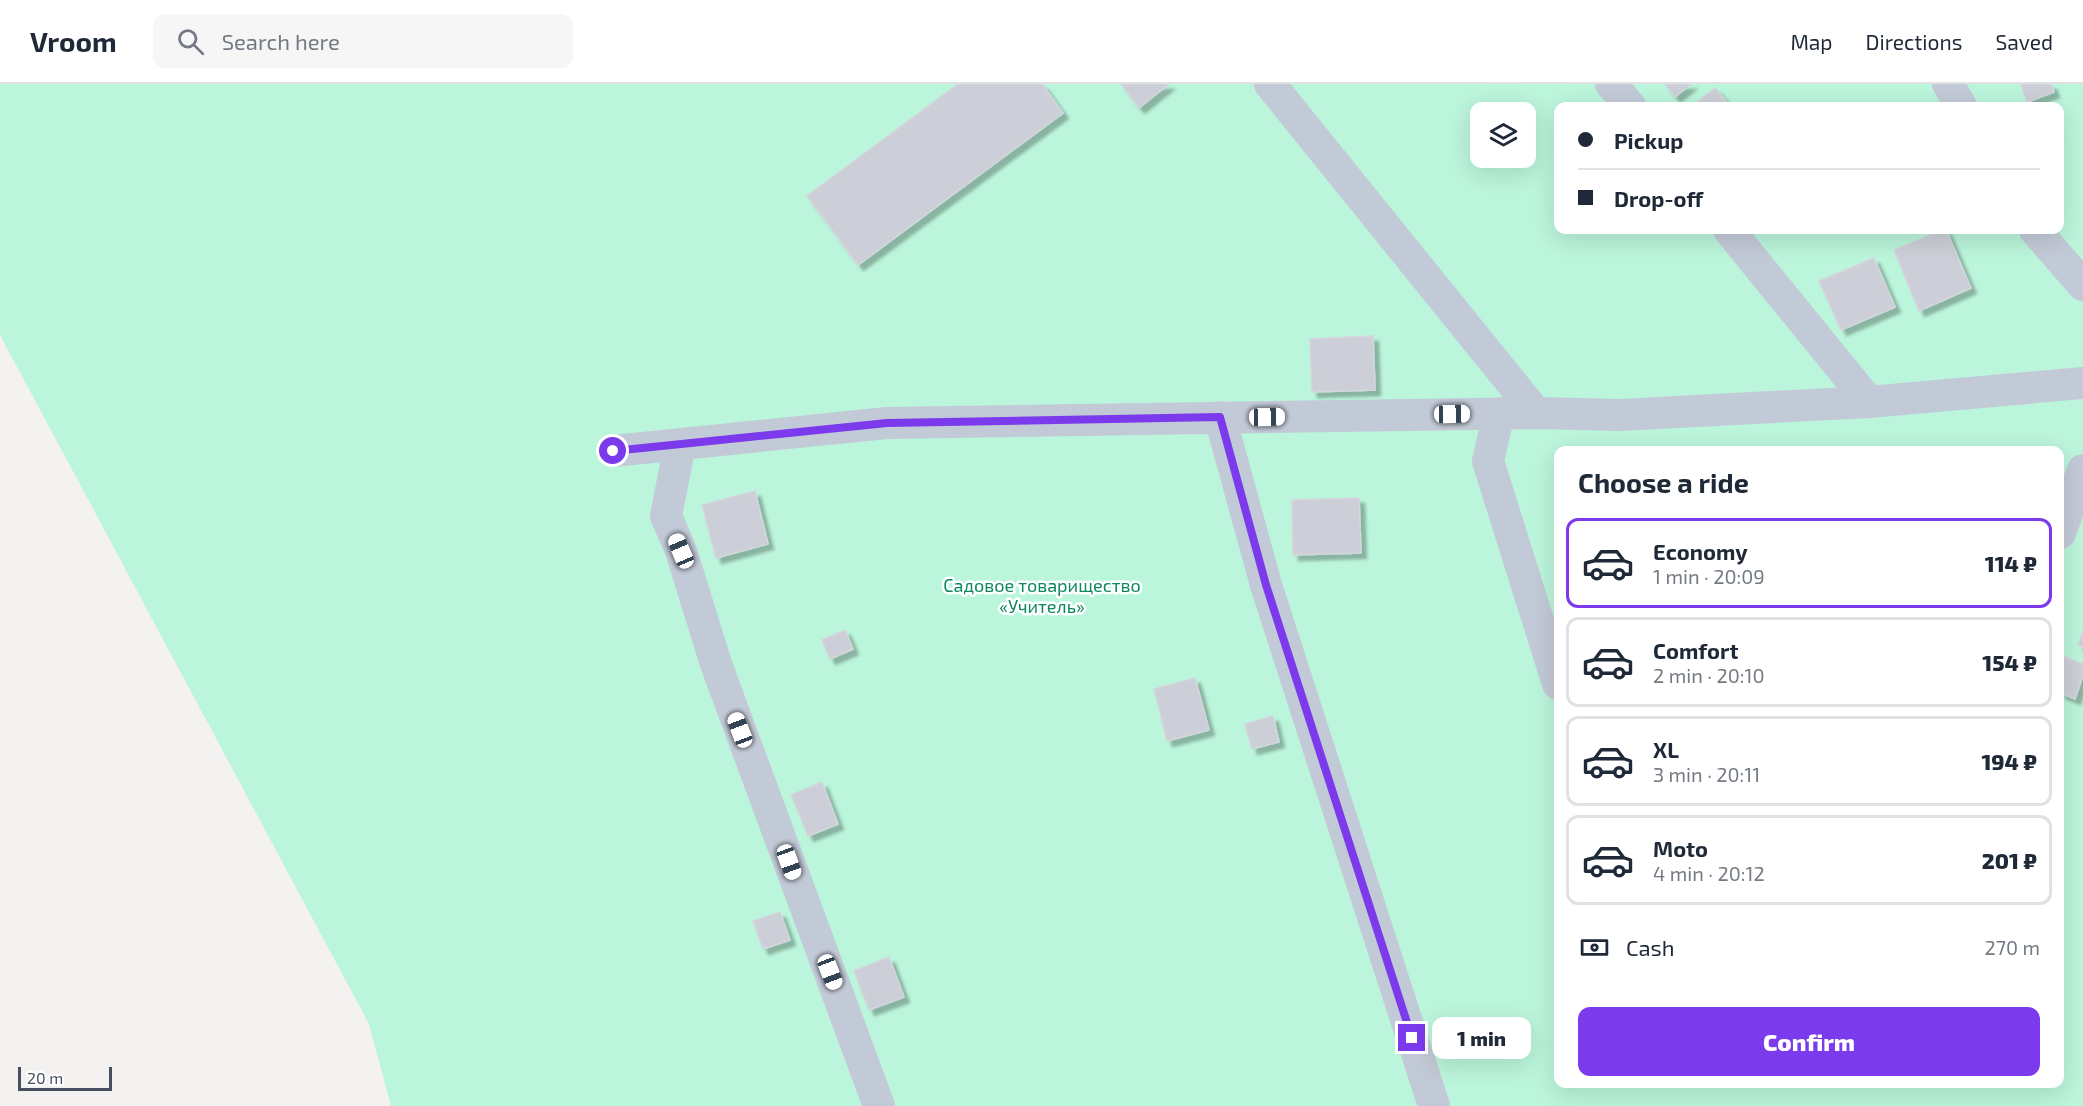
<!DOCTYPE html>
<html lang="en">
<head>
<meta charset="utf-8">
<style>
  body { margin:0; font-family:"Exo 2",sans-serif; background:#f6f6f7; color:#1f2937; height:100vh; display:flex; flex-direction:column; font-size:22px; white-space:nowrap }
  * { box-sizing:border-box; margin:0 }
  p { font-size:20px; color:#747a83 }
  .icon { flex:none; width:33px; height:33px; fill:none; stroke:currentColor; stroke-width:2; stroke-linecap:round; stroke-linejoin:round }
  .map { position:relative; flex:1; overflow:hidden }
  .panel { position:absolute; left:1554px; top:362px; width:510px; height:642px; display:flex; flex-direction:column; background:#fff; border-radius:12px; box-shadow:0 6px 24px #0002 }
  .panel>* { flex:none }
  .hud { position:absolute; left:1554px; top:18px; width:510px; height:132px; border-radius:12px; box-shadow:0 6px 24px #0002; display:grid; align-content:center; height:132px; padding:0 24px; background:#fff }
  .fabs { position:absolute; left:1470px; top:18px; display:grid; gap:12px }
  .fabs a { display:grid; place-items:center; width:66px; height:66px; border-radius:12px; background:#fff; box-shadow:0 6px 24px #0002; font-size:30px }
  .scale { position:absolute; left:18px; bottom:15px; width:94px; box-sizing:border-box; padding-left:6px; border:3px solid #465061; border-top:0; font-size:16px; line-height:21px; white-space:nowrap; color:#465061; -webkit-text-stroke:4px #fff; paint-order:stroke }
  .end { position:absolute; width:27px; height:27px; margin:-14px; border:8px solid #7c3aed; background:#fff; box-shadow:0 0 0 3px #fff }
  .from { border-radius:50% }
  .bubble { position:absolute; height:42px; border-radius:12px; background:#fff; box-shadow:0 6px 24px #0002; font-size:20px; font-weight:800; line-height:42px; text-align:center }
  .car { position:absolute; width:18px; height:36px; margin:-18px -9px; border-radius:8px; box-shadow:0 0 4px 2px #0007; background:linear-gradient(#fff 24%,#345 0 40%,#fff 0 76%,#345 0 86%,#fff 0) }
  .hud b { display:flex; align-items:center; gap:21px; height:57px; font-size:22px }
  .hud b+b { border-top:2px solid #e0e1e3 }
  .hud i { width:15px; height:15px; background:#1f2937 }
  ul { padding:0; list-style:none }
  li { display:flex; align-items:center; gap:18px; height:90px; margin:0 12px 9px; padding:0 12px; border:3px solid #e0e1e3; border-radius:12px }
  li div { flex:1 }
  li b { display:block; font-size:22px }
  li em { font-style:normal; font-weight:800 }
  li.selected { border-color:#7c3aed }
  li>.icon { width:54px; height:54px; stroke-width:1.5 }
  h2 { padding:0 24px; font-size:27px; line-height:72px }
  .pay { display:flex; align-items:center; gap:15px; height:66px; padding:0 24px; font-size:22px }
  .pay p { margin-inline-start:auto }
  .action { display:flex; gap:12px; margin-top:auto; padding:12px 24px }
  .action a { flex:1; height:69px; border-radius:12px; background:#7c3aed; color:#fff; font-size:24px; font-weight:800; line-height:69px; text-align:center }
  header { display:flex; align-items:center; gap:36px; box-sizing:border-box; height:84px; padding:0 30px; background:#fff; border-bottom:2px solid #e0e1e3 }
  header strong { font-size:28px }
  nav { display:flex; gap:33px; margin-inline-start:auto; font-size:21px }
  .search { width:420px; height:54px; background:#f6f6f7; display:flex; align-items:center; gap:15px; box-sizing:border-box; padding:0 21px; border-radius:12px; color:#747a83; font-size:22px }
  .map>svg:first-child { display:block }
  .green { fill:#bbf5db; fill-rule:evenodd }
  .building { fill:#cccfd7; stroke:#d4d5dd; stroke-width:1.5; filter:url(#shadow) }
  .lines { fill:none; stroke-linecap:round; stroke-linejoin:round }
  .minor { stroke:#c3cad7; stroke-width:32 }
  .route { stroke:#7c3aed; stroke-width:8 }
  .labels { text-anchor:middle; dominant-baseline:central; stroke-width:5; stroke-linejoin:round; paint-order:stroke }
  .park-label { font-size:18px; fill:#0c875f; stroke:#fff }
</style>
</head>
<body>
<header>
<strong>Vroom</strong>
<div class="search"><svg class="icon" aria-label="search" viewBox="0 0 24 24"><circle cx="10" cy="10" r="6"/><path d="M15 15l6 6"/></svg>Search here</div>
<nav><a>Map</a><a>Directions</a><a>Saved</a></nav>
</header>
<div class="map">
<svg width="2083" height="1022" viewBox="0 0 2083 1022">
  <defs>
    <filter id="shadow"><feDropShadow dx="5.5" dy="5.5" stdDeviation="1.5" flood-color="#0004"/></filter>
  </defs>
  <rect width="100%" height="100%" fill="#f4f1f1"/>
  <!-- green -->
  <path class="green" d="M0 0H2083V1022H391L369 940 0 251ZM1558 22H2060V146H1558ZM1480 28H1526V74H1480ZM1558 366H2060V999H1558Z"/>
  <!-- building -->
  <path class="building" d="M958 0H1042L1063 29 858 181 807 112Z
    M1121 0H1169L1139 24Z
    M1665 0H1691L1675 13Z
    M2021 0H2051L2054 8 2027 18Z
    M1715 4 1730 22H1692Z
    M1942 146H1946L1971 204 1919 227 1894 166Z
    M1874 174 1895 223 1841 246 1819 197Z
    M1373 252 1375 306 1312 308 1310 255Z
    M755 407 768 460 716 474 702 421Z
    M1359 414 1361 469 1293 471 1292 416Z
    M845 546 853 565 830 575 822 556Z
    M2083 547V563L2078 561Z
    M2060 571 2083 580V591L2075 615 2060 609Z
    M1195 594 1209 646 1167 657 1154 605Z
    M1273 632 1279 658 1252 665 1245 640Z
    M822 698 838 740 808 752 791 711Z
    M780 828 790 856 763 865 753 837Z
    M889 873 904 913 869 926 854 887Z"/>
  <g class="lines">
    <!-- minor -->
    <path class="minor" d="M1270 0 1536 329
      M1611 0 1630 22
      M1948 0 1961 22
      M1729 146 1869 318
      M2035 146 2083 201
      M1499 329 1488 377 1558 600
      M1220 333 1266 501 1434 1022
      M680 360 666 432 681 467 716 580 879 1022
      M613 367 887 339 1536 329 1620 331 1869 318 2083 299
      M2060 449 2083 386"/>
  </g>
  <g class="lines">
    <!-- route -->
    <path class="route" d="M613 367 887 339 1220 333 1266 501 1412 954"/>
  </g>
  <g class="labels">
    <!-- park labels -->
    <g class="park-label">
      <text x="1042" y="501">Садовое товарищество<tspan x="1042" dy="21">«Учитель»</tspan></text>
    </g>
  </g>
</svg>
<div class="fabs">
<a><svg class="icon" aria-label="layers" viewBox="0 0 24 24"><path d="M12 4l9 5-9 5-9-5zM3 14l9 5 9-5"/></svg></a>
</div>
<div class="scale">20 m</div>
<i class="end from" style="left:613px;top:367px"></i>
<i class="end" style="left:1412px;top:954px"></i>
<div class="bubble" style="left:1432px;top:933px;width:99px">1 min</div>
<i class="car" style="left:1452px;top:330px;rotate:89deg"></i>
<i class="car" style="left:1267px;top:333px;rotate:89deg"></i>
<i class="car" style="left:681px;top:467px;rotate:337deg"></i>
<i class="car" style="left:740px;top:646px;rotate:339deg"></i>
<i class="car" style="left:789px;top:778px;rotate:160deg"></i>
<i class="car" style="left:830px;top:888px;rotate:159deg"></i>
<div class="hud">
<b><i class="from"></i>Pickup</b>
<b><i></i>Drop-off</b>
</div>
<section class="panel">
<h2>Choose a ride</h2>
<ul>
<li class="selected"><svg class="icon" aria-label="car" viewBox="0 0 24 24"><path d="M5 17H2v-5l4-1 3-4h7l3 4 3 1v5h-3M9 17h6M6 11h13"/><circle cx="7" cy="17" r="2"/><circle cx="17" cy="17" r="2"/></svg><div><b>Economy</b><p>1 min · 20:09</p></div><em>114 ₽</em></li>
<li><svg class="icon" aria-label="car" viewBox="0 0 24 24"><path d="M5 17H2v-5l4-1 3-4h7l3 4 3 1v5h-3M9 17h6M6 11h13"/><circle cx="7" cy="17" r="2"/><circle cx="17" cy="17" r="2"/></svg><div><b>Comfort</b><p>2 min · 20:10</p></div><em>154 ₽</em></li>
<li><svg class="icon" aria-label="car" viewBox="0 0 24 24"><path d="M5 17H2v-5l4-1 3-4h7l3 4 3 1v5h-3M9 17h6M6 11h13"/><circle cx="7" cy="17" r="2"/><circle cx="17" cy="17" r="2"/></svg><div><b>XL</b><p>3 min · 20:11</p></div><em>194 ₽</em></li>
<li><svg class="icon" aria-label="car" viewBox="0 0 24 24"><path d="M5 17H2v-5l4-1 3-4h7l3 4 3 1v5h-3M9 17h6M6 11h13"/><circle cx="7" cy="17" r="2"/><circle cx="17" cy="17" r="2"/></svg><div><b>Moto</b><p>4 min · 20:12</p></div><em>201 ₽</em></li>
</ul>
<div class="pay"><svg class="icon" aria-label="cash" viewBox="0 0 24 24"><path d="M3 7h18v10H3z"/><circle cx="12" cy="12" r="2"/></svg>Cash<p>270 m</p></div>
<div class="action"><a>Confirm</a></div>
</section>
</div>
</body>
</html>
